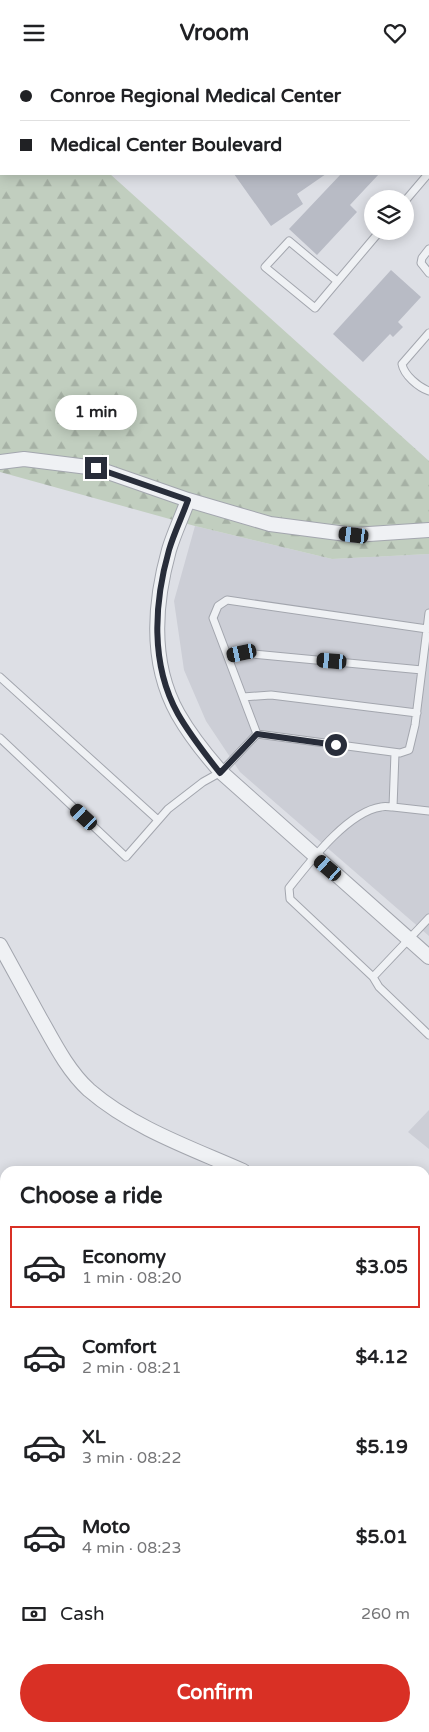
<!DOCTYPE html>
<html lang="en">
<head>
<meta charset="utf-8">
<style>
  body { margin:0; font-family:"Varela Round",sans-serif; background:#f6f6f6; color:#202124; height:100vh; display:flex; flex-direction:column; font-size:19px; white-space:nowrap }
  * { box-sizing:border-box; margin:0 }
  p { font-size:16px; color:#757577 }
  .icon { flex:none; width:28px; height:28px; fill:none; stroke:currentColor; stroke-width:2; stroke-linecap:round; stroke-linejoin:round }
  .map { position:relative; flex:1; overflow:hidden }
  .side { position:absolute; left:0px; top:1101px; width:430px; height:566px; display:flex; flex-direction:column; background:#fff; border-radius:15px 15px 0 0; box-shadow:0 2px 12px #0003 }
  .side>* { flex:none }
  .top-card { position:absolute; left:0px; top:0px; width:430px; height:110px; box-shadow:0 2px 12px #0003; display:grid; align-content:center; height:110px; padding:0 20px; background:#fff }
  .tools { position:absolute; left:364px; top:125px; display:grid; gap:10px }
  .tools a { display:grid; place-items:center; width:50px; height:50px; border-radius:50%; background:#fff; box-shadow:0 2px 12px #0003; font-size:25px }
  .end { position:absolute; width:22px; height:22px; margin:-11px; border:6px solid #282d3a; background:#fff; box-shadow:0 0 0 2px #fff }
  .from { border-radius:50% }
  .bubble { position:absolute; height:35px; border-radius:18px; background:#fff; box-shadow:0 2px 12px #0003; font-size:16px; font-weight:700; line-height:35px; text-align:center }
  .car { position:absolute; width:15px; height:30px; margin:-15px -8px; border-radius:6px; box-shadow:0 0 4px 1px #0007; background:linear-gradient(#222 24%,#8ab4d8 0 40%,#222 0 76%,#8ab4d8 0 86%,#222 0) }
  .top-card b { display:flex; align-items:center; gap:18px; height:48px; font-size:19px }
  .top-card b+b { border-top:1px solid #e0e0e0 }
  .top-card i { width:12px; height:12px; background:#202124 }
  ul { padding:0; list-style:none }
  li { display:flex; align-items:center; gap:15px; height:82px; margin:0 10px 8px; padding:0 10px; border:2px solid transparent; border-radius:0px }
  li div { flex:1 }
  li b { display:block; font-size:19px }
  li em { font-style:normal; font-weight:700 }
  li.current { border-color:#d93025 }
  li>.icon { width:45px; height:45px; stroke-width:1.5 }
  h2 { padding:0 20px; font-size:22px; line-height:60px }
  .pay { display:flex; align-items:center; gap:12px; height:55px; padding:0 20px; font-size:19px }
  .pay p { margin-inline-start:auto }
  .action { display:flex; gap:10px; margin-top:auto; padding:10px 20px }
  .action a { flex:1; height:58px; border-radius:30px; background:#d93025; color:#fff; font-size:20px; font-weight:700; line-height:58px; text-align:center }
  header { display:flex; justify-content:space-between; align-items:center; height:65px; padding:0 20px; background:#fff; font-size:22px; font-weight:700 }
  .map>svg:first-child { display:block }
  .built { fill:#ccced6 }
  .forest { fill:url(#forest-firs) }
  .building { fill:#b8bbc5 }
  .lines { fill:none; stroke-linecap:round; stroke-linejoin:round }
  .lane-casing { stroke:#a3a6ae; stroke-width:9 }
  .street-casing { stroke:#a3a6ae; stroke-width:16 }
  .lane { stroke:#eff1f4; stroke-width:7 }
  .street { stroke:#eff1f4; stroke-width:14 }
  .route { stroke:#282d3a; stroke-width:6 }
</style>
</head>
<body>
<header><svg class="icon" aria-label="menu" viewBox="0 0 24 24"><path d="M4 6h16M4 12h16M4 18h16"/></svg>Vroom<svg class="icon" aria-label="heart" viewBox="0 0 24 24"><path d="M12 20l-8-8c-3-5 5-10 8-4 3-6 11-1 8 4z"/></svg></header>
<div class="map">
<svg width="429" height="1667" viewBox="0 0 429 1667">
  <defs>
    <pattern id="forest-firs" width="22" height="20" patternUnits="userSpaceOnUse" patternTransform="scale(1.25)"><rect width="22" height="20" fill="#c1cebf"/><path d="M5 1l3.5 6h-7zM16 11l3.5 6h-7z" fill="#a6b1a5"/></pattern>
  </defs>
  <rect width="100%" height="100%" fill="#dddfe5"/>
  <!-- built -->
  <path class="built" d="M195 461 332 494 429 489V871L240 707 206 656 184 605 174 536Z
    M429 1045V1084L408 1067Z"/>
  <!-- forest -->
  <path class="forest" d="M0 10 1 109H110L429 396V489L332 494 195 461 0 407Z"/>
  <!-- building -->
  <path class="building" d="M234 109H326L297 129 303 139 271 161Z
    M341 109H379L350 140 357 147 317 190 289 164Z
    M391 205 421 232 398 257 403 262 393 272 390 269 363 297 333 269Z"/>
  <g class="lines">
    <defs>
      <path id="lane" d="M190 0 191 1
        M212 1 213 0
        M405 136 428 109
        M429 184 422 193 421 198 429 208
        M337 216 289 176 265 202 315 243 380 166
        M429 268 402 299C404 310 418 322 429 326
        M228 592 242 588 422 605
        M0 612 158 755
        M243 632 271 630 417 648
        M257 669 213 553 218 541 227 535 427 564
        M0 673 126 792 168 744 203 717 221 707 257 669 400 688 409 685 415 660 429 548
        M395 688 393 742C389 742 385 741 381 742 347 747 309 798 289 823L290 834 373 912 429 853
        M393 742 429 746
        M373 912 379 922 429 970"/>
      <path id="street" d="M138 0 139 1
        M365 0 366 1
        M304 1 306 0
        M0 397 24 394 96 403 188 435 270 459 354 470 429 465
        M188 435C182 452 174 468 169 485 154 539 150 599 178 649 190 670 205 689 221 707L429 892
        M0 880C13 904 27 929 40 953 54 978 68 1006 89 1025 133 1063 191 1083 243 1106
        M425 1250 429 1256
        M0 1252 5 1263
        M0 1296 5 1295
        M425 1505 429 1504
        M0 1602 5 1603
        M86 1662 90 1667"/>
    </defs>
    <!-- lane casing -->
    <use href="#lane" class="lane-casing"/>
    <!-- street casing -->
    <use href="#street" class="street-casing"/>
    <!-- lane -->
    <use href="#lane" class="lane"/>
    <!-- street -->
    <use href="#street" class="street"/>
  </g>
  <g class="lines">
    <!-- route -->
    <path class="route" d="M96 403 188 435C182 452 174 468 169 485 154 538 150 599 178 649 190 670 205 689 220 708L257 669 336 680"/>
  </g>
</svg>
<div class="tools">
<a><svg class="icon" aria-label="layers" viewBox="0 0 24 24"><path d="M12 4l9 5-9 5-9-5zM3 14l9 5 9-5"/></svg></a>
</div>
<i class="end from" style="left:336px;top:680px"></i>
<i class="end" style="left:96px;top:403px"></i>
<div class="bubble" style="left:55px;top:330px;width:82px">1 min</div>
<i class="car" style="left:354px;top:470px;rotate:277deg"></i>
<i class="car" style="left:242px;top:588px;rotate:258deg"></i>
<i class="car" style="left:332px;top:596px;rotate:275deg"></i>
<i class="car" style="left:84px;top:752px;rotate:313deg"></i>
<i class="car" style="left:328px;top:803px;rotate:311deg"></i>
<div class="top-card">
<b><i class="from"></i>Conroe Regional Medical Center</b>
<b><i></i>Medical Center Boulevard</b>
</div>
<section class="side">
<h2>Choose a ride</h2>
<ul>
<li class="current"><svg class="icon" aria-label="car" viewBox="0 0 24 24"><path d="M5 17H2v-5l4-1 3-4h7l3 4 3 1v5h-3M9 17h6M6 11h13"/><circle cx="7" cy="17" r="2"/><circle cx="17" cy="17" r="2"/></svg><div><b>Economy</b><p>1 min · 08:20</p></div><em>$3.05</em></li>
<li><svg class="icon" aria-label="car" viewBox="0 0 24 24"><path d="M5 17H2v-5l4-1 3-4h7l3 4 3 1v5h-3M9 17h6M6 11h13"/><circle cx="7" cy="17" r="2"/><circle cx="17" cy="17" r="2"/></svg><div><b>Comfort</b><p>2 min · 08:21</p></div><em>$4.12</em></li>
<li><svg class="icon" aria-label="car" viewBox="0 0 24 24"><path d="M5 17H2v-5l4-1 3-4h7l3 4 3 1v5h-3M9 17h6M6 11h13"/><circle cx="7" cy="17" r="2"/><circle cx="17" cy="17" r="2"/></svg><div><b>XL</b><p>3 min · 08:22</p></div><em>$5.19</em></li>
<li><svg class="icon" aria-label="car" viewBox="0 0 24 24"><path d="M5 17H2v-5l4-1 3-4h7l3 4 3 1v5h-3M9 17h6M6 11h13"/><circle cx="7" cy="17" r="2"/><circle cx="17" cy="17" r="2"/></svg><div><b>Moto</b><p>4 min · 08:23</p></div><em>$5.01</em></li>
</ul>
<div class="pay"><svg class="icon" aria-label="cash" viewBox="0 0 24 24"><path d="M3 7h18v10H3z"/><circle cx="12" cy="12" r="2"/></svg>Cash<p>260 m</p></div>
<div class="action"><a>Confirm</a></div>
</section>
</div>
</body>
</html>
